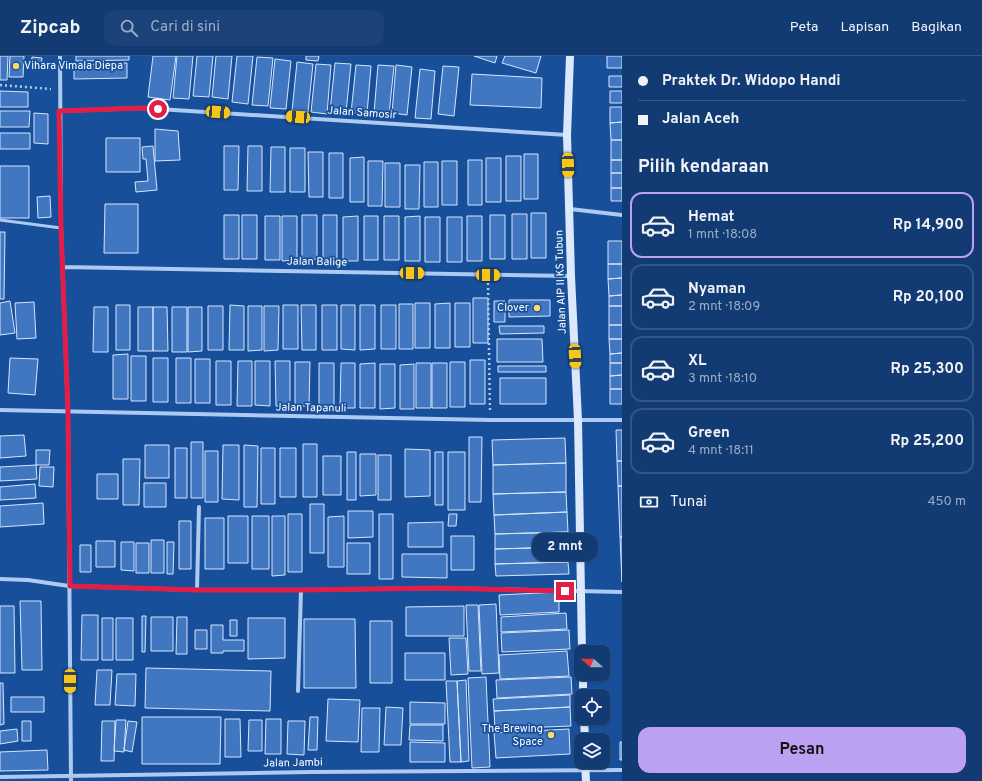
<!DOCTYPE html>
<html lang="id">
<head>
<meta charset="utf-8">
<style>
  body { margin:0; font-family:Overpass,sans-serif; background:#1b4279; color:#f1f3f6; height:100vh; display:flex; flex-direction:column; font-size:15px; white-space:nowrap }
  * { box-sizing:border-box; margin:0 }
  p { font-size:13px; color:#9cadc5 }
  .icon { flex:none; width:22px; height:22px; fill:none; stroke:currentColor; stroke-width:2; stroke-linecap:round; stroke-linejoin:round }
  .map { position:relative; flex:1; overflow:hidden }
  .drawer { display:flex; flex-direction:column; background:#123b74; width:360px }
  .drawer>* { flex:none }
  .banner { display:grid; align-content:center; height:88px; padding:0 16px; background:#123b74 }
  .needle { width:26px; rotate:291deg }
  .buttons { position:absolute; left:574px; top:589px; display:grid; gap:8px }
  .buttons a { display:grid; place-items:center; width:36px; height:36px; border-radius:8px; background:#123b74; box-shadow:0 1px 3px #0004,0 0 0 1px #315586; font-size:20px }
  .end { position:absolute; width:18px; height:18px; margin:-9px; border:5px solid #e11d48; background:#fff; box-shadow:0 0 0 2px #fff }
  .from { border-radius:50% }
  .bubble { position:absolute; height:28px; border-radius:12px; background:#123b74; box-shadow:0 1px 3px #0004,0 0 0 1px #315586; font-size:13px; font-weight:700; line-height:28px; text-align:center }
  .car { position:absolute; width:12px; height:24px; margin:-12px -6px; border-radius:5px; box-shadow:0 0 3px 1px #0007; background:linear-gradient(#f5c518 24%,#345 0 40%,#f5c518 0 76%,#345 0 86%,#f5c518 0) }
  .banner b { display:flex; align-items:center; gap:14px; height:38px; font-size:15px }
  .banner b+b { border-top:1px solid #315586 }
  .banner i { width:10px; height:10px; background:#f1f3f6 }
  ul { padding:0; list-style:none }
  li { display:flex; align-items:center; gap:12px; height:66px; margin:0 8px 6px; padding:0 8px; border:2px solid #315586; border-radius:12px }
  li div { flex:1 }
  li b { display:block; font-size:15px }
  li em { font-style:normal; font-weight:700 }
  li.selected { border-color:#bca0f2 }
  li>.icon { width:36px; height:36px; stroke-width:1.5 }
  h2 { padding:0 16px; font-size:18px; line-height:48px }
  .pay { display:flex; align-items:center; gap:10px; height:44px; padding:0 16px; font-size:15px }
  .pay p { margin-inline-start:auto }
  .cta { display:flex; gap:8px; margin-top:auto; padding:8px 16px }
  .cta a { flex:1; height:46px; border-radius:12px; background:#bca0f2; color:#111; font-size:16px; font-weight:700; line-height:46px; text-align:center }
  header { display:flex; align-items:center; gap:24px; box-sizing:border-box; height:56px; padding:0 20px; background:#123b74; border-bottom:1px solid #315586 }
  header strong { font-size:19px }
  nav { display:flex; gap:22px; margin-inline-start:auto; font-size:14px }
  .search { width:280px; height:36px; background:#1b4279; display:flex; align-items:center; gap:10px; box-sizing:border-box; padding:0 14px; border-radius:12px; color:#9cadc5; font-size:15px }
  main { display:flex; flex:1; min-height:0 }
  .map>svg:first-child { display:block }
  .building { fill:#4177c1; stroke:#d5e6fc }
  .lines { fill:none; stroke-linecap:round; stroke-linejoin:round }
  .path { stroke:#adcbf2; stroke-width:2.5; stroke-dasharray:2 3; stroke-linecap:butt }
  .lane { stroke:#adcbf2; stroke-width:3 }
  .street { stroke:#adcbf2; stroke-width:4 }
  .secondary { stroke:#dce9fc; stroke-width:8 }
  .route { stroke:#e11d48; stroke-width:5 }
  .poi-dot { fill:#ffd76e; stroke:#184f9a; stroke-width:1.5 }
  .labels { text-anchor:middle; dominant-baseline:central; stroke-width:3.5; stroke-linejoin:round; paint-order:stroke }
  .poi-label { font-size:11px; fill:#fff; stroke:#184f9a; text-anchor:end }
  .street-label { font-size:11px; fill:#fff; stroke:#184f9a }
</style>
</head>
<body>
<header>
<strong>Zipcab</strong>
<div class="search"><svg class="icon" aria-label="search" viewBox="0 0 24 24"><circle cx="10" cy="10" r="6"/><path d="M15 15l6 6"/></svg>Cari di sini</div>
<nav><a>Peta</a><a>Lapisan</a><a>Bagikan</a></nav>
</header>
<main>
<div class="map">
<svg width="622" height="725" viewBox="0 0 622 725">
  <rect width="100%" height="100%" fill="#184f9a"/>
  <!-- building -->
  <path class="building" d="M0 0H8L7 24H0Z
    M10 0H24L23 21H9Z
    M76 0H129V4L76 5Z
    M153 0H176L170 44 148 41Z
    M177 0H193L189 43 173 42Z
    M197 0H213L209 41 193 40Z
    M216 0H232L228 43 212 41Z
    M237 0H253L248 48 232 46Z
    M306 0H319L318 5 306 4Z
    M474 0H497L495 7Z
    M505 0H541L536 17 502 7Z
    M607 0H622V12H607Z
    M32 1 42 2 41 12 31 11Z
    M257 1 273 2 268 50 252 49Z
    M275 3 291 5 286 53 270 52Z
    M297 6 313 8 308 56 292 55Z
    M127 7V22L74 23V9Z
    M335 7 351 8 346 56 330 55Z
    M316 8 331 9 327 58 311 56Z
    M356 9 371 10 367 58 351 57Z
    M378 9 394 10 389 58 374 57Z
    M396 9 412 11 407 59 392 57Z
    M443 10 459 11 454 60 438 58Z
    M420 13 435 15 431 63 415 62Z
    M472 18 542 22 541 52 470 49Z
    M609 20H622V31H609Z
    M0 35 28 36V51H0Z
    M610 35H622V47H610Z
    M610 51H622V66L610 67Z
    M0 55H30L29 71H0Z
    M34 57 48 58V88L34 87Z
    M622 66V84H611L610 67Z
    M155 73 178 75 180 104 155 105Z
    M0 77H30V93H0Z
    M106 82H140V116H106Z
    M611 84H622V104H611Z
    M153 90 157 134 136 136 135 126 148 125 146 103H143L142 91Z
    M224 90H239L238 134H224Z
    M248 90H262V135H247Z
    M271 91H285V136H270Z
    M290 92H305V136H290Z
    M308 96H323V141H309Z
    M329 97H343V142H329Z
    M524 98H538V143H524Z
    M506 100H521V145H506Z
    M364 101V146H350V102Z
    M486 102H501V146H486Z
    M468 104H482V149H468Z
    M611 104H622V117H611Z
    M368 105H383L382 150H368Z
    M442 105H457V149H442Z
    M424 106H438V151H424Z
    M385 107H400V151H385Z
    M405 109H420L419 153H405Z
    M0 110H29V162H0Z
    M611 117H622V132H611Z
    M611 132H622V145H611Z
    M50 140 51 161 38 162 37 141Z
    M105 148H138V197H104Z
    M531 157H546V202H531Z
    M512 158H527V203H512Z
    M224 159H239V203H224Z
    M242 159H257V203H242Z
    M302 159H317V203L302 204Z
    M323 159H337V204H323Z
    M490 159H505V203H490Z
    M265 160H280V204H265Z
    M282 160H297V204L282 205Z
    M358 160V205H343V161Z
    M364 160H378V204H364Z
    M384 160H399V204H384Z
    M420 160V205H405V161Z
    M467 160H482V205H467Z
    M425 161H440V206H425Z
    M447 161H462V206H447Z
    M0 176H5L4 243H0Z
    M608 185H622V208H608Z
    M608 208H622V222L608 223Z
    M622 222V239L609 240 608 223Z
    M622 239V250H609V240Z
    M473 242H488V287H473Z
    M509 244H550V260L509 261Z
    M10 245 15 277 0 279V247Z
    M494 245H505V266H494Z
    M34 246 36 282 17 283 15 247Z
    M415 247H430V292H415Z
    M450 247V292H435V248Z
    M455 247H470V291H455Z
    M399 248H413V293H399Z
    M116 249H130V294H116Z
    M230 249 244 250V294H229Z
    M283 249H298V293H283Z
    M301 249H316V294H302Z
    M322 249H337V294H322Z
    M341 249H355V294L341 293Z
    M360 249H375V293L360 294Z
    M381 249H396V293H381Z
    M208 250H223V294H208Z
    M248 250H262V294L248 295Z
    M264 250H279L278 294 264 295Z
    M609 250H622V269H609Z
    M94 251H108V296H93Z
    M138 251H153V295H138Z
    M153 251H167L168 295H153Z
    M172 251H187V296H172Z
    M188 251H202V295L188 296Z
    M609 269H622V283H609Z
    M499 270H544V277L500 278Z
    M497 283H542L543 306H497Z
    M609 283H622V297L610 298Z
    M622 297V307H610V298Z
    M128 298V343H113V299Z
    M131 300H146V345H131Z
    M10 302 38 303 35 339 8 337Z
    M153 302H168V346H153Z
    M176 302H191V347H176Z
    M195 303H210V347H195Z
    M470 304H485V348H470Z
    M216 305H231V349H216Z
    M238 305H252V350H237Z
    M255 305H270V350L255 349Z
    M275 305H290V350H276Z
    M295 306H310L309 350H295Z
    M450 306H465V351H450Z
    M319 307H334V352H319Z
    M341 307H355V352H340Z
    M375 307V352H360V308Z
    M416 307H431V352H416Z
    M432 307H447V352H432Z
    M610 307H622V319L610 320Z
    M380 308H395V352L380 353Z
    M414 308V353H400V309Z
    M498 310H546V316H498Z
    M622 319V333H610V320Z
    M500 322H546V348H500Z
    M610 333H622V348H610Z
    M616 374H622V405H617Z
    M24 379 26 400 0 402V380Z
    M469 381H482L481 446H469Z
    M565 382 566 407 493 409 492 384Z
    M191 386H203V442H191Z
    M303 388H317V441H303Z
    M145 389H169V422H145Z
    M223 389H239V444L222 443Z
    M244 389 258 390 257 451H244Z
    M175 392H187V442H175Z
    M261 392H275V448H261Z
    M280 392H296V441H280Z
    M405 393 430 394V440L405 441Z
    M36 394H50L49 409H36Z
    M205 395H218V446H205Z
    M347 396H356V444H347Z
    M435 396H443V449H435Z
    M448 396H465V454H448Z
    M360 398H376V439L360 440Z
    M378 399H391V444H378Z
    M323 400H341V439H323Z
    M123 403H140L139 449H123Z
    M617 405H622V430H618Z
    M566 407V436L493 438V409Z
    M36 409 37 423 0 425V411Z
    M40 411H54L53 431 39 430Z
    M97 418H118V443H97Z
    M144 427H166V451H144Z
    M35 428 36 442 0 444V431Z
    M618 430H622V481H620Z
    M566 436 567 456 494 459 493 438Z
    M43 447 44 468 0 471V450Z
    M310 448H324V497H310Z
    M348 455H373V481L348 482Z
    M567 456 568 476 495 478 494 459Z
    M288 458H302V516H288Z
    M379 458H393V523H379Z
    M449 458H457L456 470H448Z
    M228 460H248V507H228Z
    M252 460H269V513H252Z
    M272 460H285V519L272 520Z
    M344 460V511H328V461Z
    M205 462H224V513H205Z
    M179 465H191V513H179Z
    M443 466V491H408V467Z
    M568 476V491L495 493V478Z
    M451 480H474V514H451Z
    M620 481H622V526Z
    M151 484H164V517H151Z
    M96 485H115V511H96Z
    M121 486H134V515L121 514Z
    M167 486H174L173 518H167Z
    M136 487H149V517H136Z
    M347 487H370V518H347Z
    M80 489H91V516H80Z
    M568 491V506L495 508V493Z
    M402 498H447V522L402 521Z
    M568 506 569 518 496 520 495 508Z
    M559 536V556L500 559 499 539Z
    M20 545H41L42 614H22Z
    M496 548 499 617 482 618 479 549Z
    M466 549H478L481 615H469Z
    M0 550H14L15 617H0Z
    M464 550V580H406V551Z
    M566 557 567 573 501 576V561Z
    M82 559H98V604H81Z
    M142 560H146L145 596H142Z
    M151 561H173V595H151Z
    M177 561H187V598H176Z
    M102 562H113V604H102Z
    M116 562H133V604H116Z
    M248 562H285V602L248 603Z
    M304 563H355L356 632H304Z
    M230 564H237V580H230Z
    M370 565H392V627H370Z
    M211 569H223V584H244V595H223V597H211Z
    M195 574H207V593H195Z
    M569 574 570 593 502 596 501 577Z
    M449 582H466L468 618 451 619Z
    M567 595 569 620 500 623 499 599Z
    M405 597H445V624H405Z
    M146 612 271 615 270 655 145 652Z
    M97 614H112L110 649H95Z
    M117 618H136L135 650 115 649Z
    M486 621 490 711 472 712 468 622Z
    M571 621 572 638 497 642 496 624Z
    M466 624 469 705 461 706 457 625Z
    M446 625H457L461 706H450Z
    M0 627H3L4 668 0 669Z
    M570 639V651L494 655 493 643Z
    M11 641H44V656H11Z
    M328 643 360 644 358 686 326 685Z
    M410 646 445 647V668H410Z
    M386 651 403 652 401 689H384Z
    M570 651 571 670 495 673 494 655Z
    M362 652H380L379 696H361Z
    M142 661H221L220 708H142Z
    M310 661H318L317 694H308Z
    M225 663H240L241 701H225Z
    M266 663H281V698H265Z
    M116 664H126L124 696 114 695Z
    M249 664H262V695H248Z
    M22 665H31V685H22Z
    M102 665H115L114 705H101Z
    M128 665 137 666 132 696 124 694Z
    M288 665H305L304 699 287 698Z
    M410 669H443V685L409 684Z
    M17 673 18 685 0 688V675Z
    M569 673 570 698 496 702 494 677Z
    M410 686 445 687V706H410Z
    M620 686H622V704H620Z
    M47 694 48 714 0 715V696Z"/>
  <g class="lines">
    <!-- path -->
    <path class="path" d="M0 29 51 33
      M488 227 490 356"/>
    <!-- lane -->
    <path class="lane" d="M0 164 61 172"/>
    <!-- street -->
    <path class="street" d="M60 0 61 172 68 356 71 725
      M59 55 143 52 567 79
      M570 153 622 159
      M63 211 571 220
      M0 354 490 364H622
      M0 523 28 524 69 530 197 534H301L439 532 622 536
      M197 534 199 451
      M298 635 301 534
      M0 721 311 716 622 714"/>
    <!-- secondary -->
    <path class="secondary" d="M570 0 567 79 571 220 578 364 582 596
      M583 618V640
      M584 662 585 684
      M585 706 586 725"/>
  </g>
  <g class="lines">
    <!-- route -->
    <path class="route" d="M158 53 143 52 59 55 61 172 68 356 70 530 197 534H301L439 532 565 535"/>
  </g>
  <!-- markers -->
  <g class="poi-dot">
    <circle cx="16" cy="10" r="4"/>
    <circle cx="537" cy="252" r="4"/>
    <circle cx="551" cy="679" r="4"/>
  </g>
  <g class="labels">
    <!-- poi labels -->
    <g class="poi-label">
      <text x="24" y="10" text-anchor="start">Vihara Vimala Diepa</text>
      <text x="529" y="252">Clover</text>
      <text x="543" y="673">The Brewing<tspan x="543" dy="13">Space</tspan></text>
    </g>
    <!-- street labels -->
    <g class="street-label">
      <text transform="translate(362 57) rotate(4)">Jalan Samosir</text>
      <text transform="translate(317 206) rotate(1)">Jalan Balige</text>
      <text transform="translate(561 226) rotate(-92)">Jalan AIP II KS Tubun</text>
      <text transform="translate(311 352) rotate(1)">Jalan Tapanuli</text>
      <text transform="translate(293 707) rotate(-1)">Jalan Jambi</text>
    </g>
  </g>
</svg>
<div class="buttons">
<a><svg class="needle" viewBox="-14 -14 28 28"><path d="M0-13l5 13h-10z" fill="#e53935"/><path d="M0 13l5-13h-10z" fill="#9cadc5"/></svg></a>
<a><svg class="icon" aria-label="locate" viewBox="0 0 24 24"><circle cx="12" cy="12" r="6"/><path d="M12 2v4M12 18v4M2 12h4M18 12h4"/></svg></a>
<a><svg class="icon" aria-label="layers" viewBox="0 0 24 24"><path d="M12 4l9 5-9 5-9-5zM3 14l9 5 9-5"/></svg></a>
</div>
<i class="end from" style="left:158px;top:53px"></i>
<i class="end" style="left:565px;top:535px"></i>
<div class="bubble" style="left:532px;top:477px;width:66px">2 mnt</div>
<i class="car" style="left:218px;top:56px;rotate:94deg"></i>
<i class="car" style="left:298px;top:61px;rotate:274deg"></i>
<i class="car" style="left:568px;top:109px;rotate:178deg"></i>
<i class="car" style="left:412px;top:217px;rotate:91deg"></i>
<i class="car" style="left:488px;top:219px;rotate:91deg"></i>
<i class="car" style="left:575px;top:300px;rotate:177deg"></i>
<i class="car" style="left:70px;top:625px;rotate:180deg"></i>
</div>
<section class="drawer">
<div class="banner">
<b><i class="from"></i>Praktek Dr. Widopo Handi</b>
<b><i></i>Jalan Aceh</b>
</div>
<h2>Pilih kendaraan</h2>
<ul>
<li class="selected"><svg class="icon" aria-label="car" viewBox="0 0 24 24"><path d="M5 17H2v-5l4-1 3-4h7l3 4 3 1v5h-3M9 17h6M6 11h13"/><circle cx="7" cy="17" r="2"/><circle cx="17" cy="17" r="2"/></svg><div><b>Hemat</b><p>1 mnt · 18:08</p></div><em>Rp 14,900</em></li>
<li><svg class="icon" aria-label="car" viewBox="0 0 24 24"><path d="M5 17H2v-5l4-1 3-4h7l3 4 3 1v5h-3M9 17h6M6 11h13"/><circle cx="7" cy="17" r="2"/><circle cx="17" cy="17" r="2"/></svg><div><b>Nyaman</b><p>2 mnt · 18:09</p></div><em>Rp 20,100</em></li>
<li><svg class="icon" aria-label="car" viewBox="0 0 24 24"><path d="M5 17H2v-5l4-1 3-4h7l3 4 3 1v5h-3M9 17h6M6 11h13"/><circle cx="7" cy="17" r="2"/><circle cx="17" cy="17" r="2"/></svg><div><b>XL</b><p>3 mnt · 18:10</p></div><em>Rp 25,300</em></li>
<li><svg class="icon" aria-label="car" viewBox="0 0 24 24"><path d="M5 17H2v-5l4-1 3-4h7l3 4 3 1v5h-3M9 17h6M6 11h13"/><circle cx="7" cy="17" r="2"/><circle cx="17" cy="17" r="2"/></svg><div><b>Green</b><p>4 mnt · 18:11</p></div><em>Rp 25,200</em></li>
</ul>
<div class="pay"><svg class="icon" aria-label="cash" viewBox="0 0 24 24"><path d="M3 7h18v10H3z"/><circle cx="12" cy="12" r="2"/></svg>Tunai<p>450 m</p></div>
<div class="cta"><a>Pesan</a></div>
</section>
</main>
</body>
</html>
